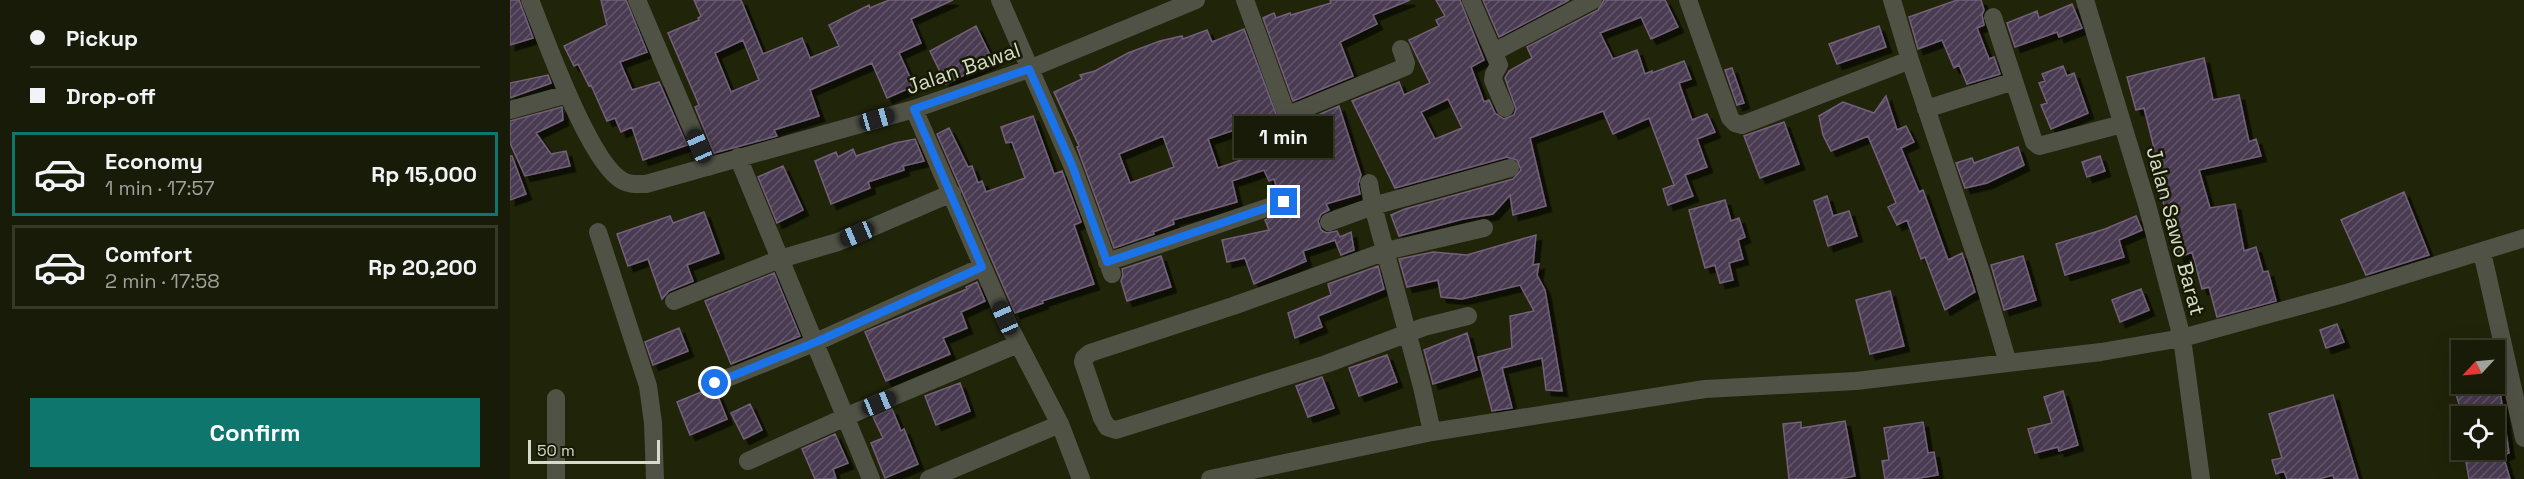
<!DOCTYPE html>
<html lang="en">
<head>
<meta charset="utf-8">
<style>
  body { margin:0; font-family:"Space Grotesk",sans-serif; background:#252815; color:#f1f3f6; height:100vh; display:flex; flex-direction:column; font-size:22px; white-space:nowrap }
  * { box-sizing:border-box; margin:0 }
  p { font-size:20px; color:#9fa19b }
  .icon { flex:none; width:33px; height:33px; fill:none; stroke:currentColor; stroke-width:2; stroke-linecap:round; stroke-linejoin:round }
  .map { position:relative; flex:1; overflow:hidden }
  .panel { display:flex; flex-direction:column; background:#181b07; width:510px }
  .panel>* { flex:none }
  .top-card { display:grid; align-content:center; height:132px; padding:0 30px; background:#181b07 }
  .needle { width:39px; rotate:244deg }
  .fabs { position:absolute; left:1941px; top:340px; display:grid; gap:12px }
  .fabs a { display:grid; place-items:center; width:54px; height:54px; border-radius:0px; background:#181b07; box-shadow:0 6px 24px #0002,0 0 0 2px #363928; font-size:30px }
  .scale { position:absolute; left:18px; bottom:15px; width:132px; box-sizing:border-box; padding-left:6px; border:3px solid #d6daca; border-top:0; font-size:16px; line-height:21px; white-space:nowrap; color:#d6daca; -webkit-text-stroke:4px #161a02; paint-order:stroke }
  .end { position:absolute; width:27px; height:27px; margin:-14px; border:8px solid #1a73e8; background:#fff; box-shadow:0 0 0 3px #fff }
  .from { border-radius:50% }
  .bubble { position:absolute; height:42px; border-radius:0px; background:#181b07; box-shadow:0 6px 24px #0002,0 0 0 2px #363928; font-size:20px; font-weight:600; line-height:42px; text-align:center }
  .car { position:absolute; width:18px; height:36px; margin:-18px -9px; border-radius:8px; box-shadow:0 0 4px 2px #0007; background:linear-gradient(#222 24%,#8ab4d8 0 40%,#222 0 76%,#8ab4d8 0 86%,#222 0) }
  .top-card b { display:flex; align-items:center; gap:21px; height:57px; font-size:22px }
  .top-card b+b { border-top:2px solid #363928 }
  .top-card i { width:15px; height:15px; background:#f1f3f6 }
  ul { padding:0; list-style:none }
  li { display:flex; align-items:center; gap:18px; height:84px; margin:0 12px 9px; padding:0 18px; border:3px solid #363928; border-radius:0px }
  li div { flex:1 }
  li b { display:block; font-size:22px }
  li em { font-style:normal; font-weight:600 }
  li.current { border-color:#0f766e }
  li>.icon { width:54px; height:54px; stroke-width:1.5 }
  .cta { display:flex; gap:12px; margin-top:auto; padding:12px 30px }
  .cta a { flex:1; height:69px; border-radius:0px; background:#0f766e; color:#fff; font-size:24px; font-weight:600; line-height:69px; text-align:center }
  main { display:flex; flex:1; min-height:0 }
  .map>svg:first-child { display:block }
  .building { fill:url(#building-hatch); stroke:#73617a; stroke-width:1.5; fill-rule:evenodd; filter:url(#shadow) }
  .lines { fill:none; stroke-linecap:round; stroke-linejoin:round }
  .minor { stroke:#505246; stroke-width:18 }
  .route { stroke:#1a73e8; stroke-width:8 }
  .labels { text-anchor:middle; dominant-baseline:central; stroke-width:5; stroke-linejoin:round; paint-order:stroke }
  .street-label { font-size:21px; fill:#d6daca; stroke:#161a02 }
</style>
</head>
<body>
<main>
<section class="panel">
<div class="top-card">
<b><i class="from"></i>Pickup</b>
<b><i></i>Drop-off</b>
</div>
<ul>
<li class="current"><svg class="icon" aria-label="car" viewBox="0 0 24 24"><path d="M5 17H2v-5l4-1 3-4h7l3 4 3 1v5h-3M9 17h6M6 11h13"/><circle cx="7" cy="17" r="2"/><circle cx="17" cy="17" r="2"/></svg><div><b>Economy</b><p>1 min · 17:57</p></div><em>Rp 15,000</em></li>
<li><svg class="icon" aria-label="car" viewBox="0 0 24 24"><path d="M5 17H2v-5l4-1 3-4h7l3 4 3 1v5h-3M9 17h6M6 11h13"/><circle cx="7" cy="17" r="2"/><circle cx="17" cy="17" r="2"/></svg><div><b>Comfort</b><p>2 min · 17:58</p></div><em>Rp 20,200</em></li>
</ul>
<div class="cta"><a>Confirm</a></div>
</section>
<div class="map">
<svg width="2014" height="479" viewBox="0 0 2014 479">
  <defs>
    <pattern id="building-hatch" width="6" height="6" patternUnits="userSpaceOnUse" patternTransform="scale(1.5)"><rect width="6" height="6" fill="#4a3a51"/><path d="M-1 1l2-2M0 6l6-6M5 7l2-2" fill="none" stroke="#635669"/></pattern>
    <filter id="shadow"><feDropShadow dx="5.5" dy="5.5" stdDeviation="0" flood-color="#0009"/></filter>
  </defs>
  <rect width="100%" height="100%" fill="#202409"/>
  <!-- building -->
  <path class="building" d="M0 0H9L23 38 0 45Z
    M91 0H116L137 52 110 62 122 90 149 82 177 145 133 160 122 127 111 132 105 118 97 121 81 85 79 86 68 64 64 66 54 46 97 25Z
    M184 0H231L253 54 292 38 300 58 329 46 319 25 359 5 360 8 379 0H443L401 19 411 43 389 53 404 86 377 98 362 63 300 90 309 116 264 130 267 136 204 153 185 107 189 105 158 33 189 20 188 18 191 16ZM233 40 249 80 221 92 205 53Z
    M820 0H900L863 15 867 24 830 42 843 76 783 101 753 18 764 13 766 18 780 13 781 15 821 3Z
    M926 0H950L974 60 961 67 974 102 979 100 985 113 994 119 1004 115 1006 109 995 78 999 71 1022 58 1017 47 1088 10 1094 0H1155L1168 27 1141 39 1131 17 1090 33 1103 59 1127 50 1135 74 1142 71V73L1174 61 1181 79 1169 83 1182 120 1197 114 1205 132 1187 139 1197 167 1175 175 1183 196 1158 205 1153 189 1164 185 1139 118 1103 134 1093 111 1020 138 1036 206 1003 215 1000 195 983 214 953 219 889 236 881 215 895 209 1003 179 1011 170 1007 160 997 157 885 188 842 101 889 82 894 95 920 83 899 40 929 26 926 20 935 16ZM938 99 952 128 925 139 911 112Z
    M973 0H1059L989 37Z
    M1447 0H1471L1474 10 1472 15 1474 25 1467 28 1479 59 1484 57 1490 74 1457 84 1449 65 1444 68 1432 40 1408 49 1399 17Z
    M1562 4 1572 28 1549 37 1547 32 1505 47 1497 23 1527 11 1529 18Z
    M466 26 483 61 436 84 420 51Z
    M1369 26 1376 47 1327 64 1319 44Z
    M734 29 769 122 776 124H787L829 106 851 175 848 184 850 194 816 204 819 210 811 214 808 221 811 230 816 233 827 231 830 237 841 232 844 250 831 255 825 240 793 251 796 261 744 284 735 258 717 262 712 240 759 230 755 220 783 209 785 204 782 194 776 191 768 192 764 179 759 181 754 170 722 181 727 202 663 220 664 224 643 232 644 234 604 248 567 147 569 146 544 92 572 79 570 75 585 71 618 53 650 41 672 36 673 39 697 30 702 42ZM733 127 743 156 708 168 698 139ZM653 136 664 167 620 183 609 154Z
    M1694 58 1703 100 1729 95 1739 142 1746 139 1751 156 1689 170 1700 208 1725 204 1734 251 1746 247 1753 272 1758 271 1766 301 1707 317 1699 287 1692 289 1682 252 1669 258 1657 217 1649 185 1653 184 1634 108 1626 110 1617 77Z
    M1553 66 1557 76 1564 73 1578 113 1541 129 1531 105 1537 103 1529 83 1535 81 1532 74Z
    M1222 68 1234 103 1227 105 1215 70Z
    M38 75 41 83 0 98V83Z
    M1376 96 1387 130 1396 126 1404 142 1391 148 1409 192 1413 190 1438 260 1452 253 1465 292 1435 310 1415 257 1411 259 1397 220 1387 225 1378 207 1386 203 1358 136 1321 151 1313 135 1309 116 1333 102 1364 113Z
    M52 107 53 120 26 133 41 154 56 151 60 166 15 176 0 143V121Z
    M523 116 544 174 552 171 571 222 564 225 584 284 532 301 533 303 505 313 427 134 439 128 458 167 462 166 468 183 472 181 476 192 515 178 502 142 496 143 491 127Z
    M1274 122 1289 164 1250 178 1234 136Z
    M405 139 414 161 393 166 394 170 358 182 360 188 321 204 305 161 326 152 328 157 343 149 346 156 385 143Z
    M1508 147 1514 165 1477 183 1455 188 1446 163 1462 158 1464 163Z
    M0 156H2L16 194 0 200Z
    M1590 156 1595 171 1577 177 1572 162Z
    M273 166 293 210 267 223 248 177Z
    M1894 192 1919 255 1856 275 1831 220Z
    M1317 196 1323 216 1339 211 1347 236 1318 246 1304 201Z
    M1215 200 1221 221 1229 218 1235 237 1228 240 1233 259 1219 263 1223 280 1210 283 1205 265 1195 268 1179 210Z
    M194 212 209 253 177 265 183 281 159 291 152 299 138 259 118 266 107 234 160 216 163 223Z
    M1626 216 1632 230 1609 240 1614 257 1555 275 1546 244 1595 229Z
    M1026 235 1023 265 1029 264 1027 275 1035 290 1052 391 1036 390 1032 358 992 368 1002 408 982 411 968 357 1002 348 1000 316 1024 311 1010 285 952 299 931 297 928 280 897 287 889 259 923 252 957 255Z
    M651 256 661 287 617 301 611 281 613 275 612 269Z
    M1513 256 1526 300 1494 310 1481 265Z
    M868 266 874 289 808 316 812 327 785 338 778 313 821 295 818 284Z
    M264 273 290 336 221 364 195 301Z
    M467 282 475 301 451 312 457 328 433 338 440 354 376 381 355 332 457 289 456 287Z
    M1631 289 1639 310 1610 322 1602 300Z
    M1380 291 1394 346 1360 354 1346 300Z
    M1827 324 1834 342 1816 348 1810 330Z
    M169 328 178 351 143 365 135 342Z
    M957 333 967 370 923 384 914 350Z
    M877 355 887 382 849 396 839 368Z
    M812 377 824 408 798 417 786 386Z
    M450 383 460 411 426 425 415 396Z
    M1943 384H1989L1999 453 1993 455 2000 479H1959L1954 450H1984V417H1949L1947 405 1949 404Z
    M196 390 207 394 217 419 180 435 167 402Z
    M1553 391 1568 445 1549 451 1548 447 1525 453 1518 429 1542 423 1534 397Z
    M1823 395 1848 479H1824L1823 475 1809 479H1777L1774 471 1766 474 1762 460 1772 458 1759 414Z
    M240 404 252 430 234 439 221 413Z
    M382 409 391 431 394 429 408 464 375 478 361 443 373 438 363 417Z
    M1335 421 1345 476 1329 479H1279L1273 424 1291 422V428Z
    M1413 422 1418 453 1424 452 1428 475 1404 479H1375L1372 461 1379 460 1374 428Z
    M325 434 338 463 323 469 326 479H305L292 449Z"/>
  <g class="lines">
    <!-- minor -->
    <path class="minor" d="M20 0C35 37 80 165 113 181 120 185 128 184 136 184L404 109 519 69 686 0
      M127 0 198 167
      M490 0 562 165 602 274
      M735 0 776 113H783L895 67 896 63 891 49
      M961 0 989 65 984 74 983 80 995 108
      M1178 0 1220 118 1225 123 1232 125 1400 60 1471 272 1498 363
      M1382 0 1400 60
      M1575 0 1637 205 1672 338 1691 479
      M1483 17 1504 81
      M984 52 1083 0
      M404 109 495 318 550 424 571 479
      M1416 109 1504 81 1524 142 1529 146 1612 124
      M0 110 58 94
      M228 157 361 479
      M859 183 863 206 912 387 922 432 1195 389 1346 381 1591 352 1672 338 1833 294 2014 238
      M819 222 863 206 1000 168
      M88 232 138 386 143 423 145 479
      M1972 252 2014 438
      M597 262 774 202
      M164 301 270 259 328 242 442 193
      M958 316 914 327 816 364 606 430 597 427 592 418 573 362 574 358 580 353 723 306 876 251 974 228
      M205 383 306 342 472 267
      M46 398V479
      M238 461 349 411 508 344
      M419 479 550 424
      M700 479 922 432"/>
  </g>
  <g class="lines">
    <!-- route -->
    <path class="route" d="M205 383 306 342 472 267 404 109 519 69 562 165 597 262 774 202"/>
  </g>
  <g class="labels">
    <!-- street labels -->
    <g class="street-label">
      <text transform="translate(453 68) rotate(-19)">Jalan Bawal</text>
      <text transform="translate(1666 231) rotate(75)">Jalan Sawo Barat</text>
    </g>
  </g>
</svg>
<div class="fabs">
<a><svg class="needle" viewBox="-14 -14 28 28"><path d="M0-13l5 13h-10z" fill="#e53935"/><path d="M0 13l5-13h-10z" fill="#9fa19b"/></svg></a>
<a><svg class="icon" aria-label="locate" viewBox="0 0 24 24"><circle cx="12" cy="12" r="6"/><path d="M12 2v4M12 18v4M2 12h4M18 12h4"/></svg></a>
</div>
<div class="scale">50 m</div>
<i class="end from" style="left:205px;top:383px"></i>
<i class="end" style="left:774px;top:202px"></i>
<div class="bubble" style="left:724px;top:116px;width:99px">1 min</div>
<i class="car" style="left:367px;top:119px;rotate:74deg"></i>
<i class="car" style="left:189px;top:146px;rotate:336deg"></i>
<i class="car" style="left:347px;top:234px;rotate:247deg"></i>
<i class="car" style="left:495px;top:318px;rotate:336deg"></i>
<i class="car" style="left:369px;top:403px;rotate:68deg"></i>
</div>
</main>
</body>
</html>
